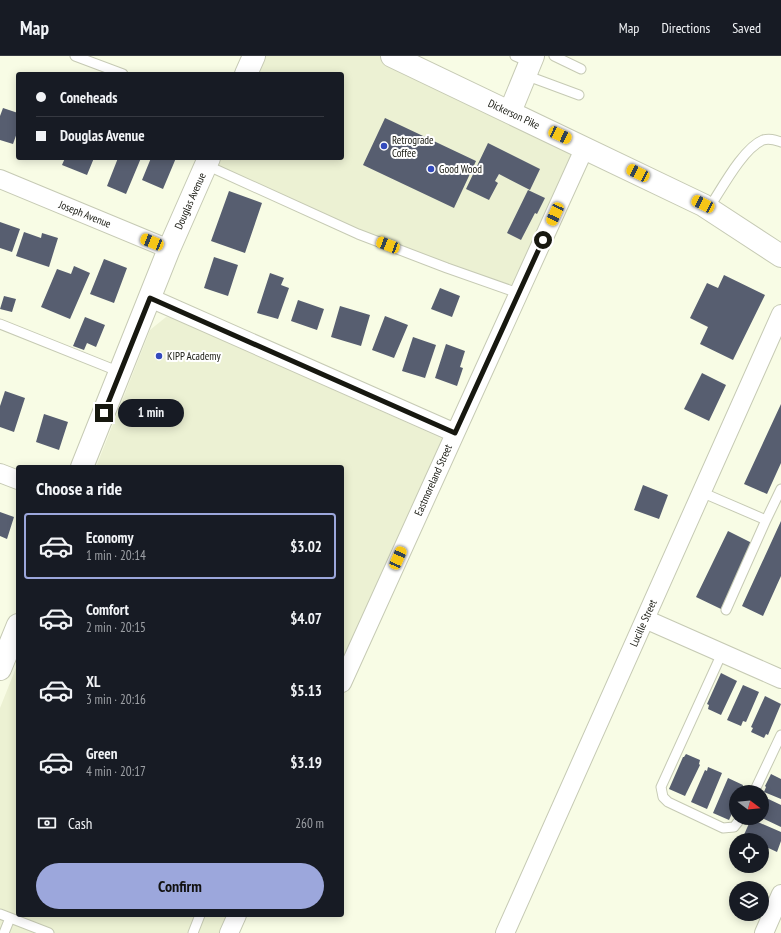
<!DOCTYPE html>
<html lang="en">
<head>
<meta charset="utf-8">
<style>
  body { margin:0; font-family:"PT Sans Narrow",sans-serif; background:#242831; color:#f1f3f6; height:100vh; display:flex; flex-direction:column; font-size:15px; white-space:nowrap }
  * { box-sizing:border-box; margin:0 }
  p { font-size:13px; color:#9ea1a6 }
  .icon { flex:none; width:22px; height:22px; fill:none; stroke:currentColor; stroke-width:2; stroke-linecap:round; stroke-linejoin:round }
  .map { position:relative; flex:1; overflow:hidden }
  .sheet { position:absolute; left:16px; top:409px; width:328px; height:452px; display:flex; flex-direction:column; background:#171b24; border-radius:4px; box-shadow:0 2px 10px #0003 }
  .sheet>* { flex:none }
  .guide { position:absolute; left:16px; top:16px; width:328px; height:88px; border-radius:4px; box-shadow:0 2px 10px #0003; display:grid; align-content:center; height:88px; padding:0 20px; background:#171b24 }
  .needle { width:26px; rotate:106deg }
  .tools { position:absolute; left:729px; top:729px; display:grid; gap:8px }
  .tools a { display:grid; place-items:center; width:40px; height:40px; border-radius:50%; background:#171b24; box-shadow:0 2px 10px #0003; font-size:20px }
  .end { position:absolute; width:18px; height:18px; margin:-9px; border:5px solid #171810; background:#fff; box-shadow:0 0 0 2px #fff }
  .from { border-radius:50% }
  .bubble { position:absolute; height:28px; border-radius:14px; background:#171b24; box-shadow:0 2px 10px #0003; font-size:13px; font-weight:700; line-height:28px; text-align:center }
  .car { position:absolute; width:12px; height:24px; margin:-12px -6px; border-radius:5px; box-shadow:0 0 3px 1px #0007; background:linear-gradient(#f5c518 24%,#345 0 40%,#f5c518 0 76%,#345 0 86%,#f5c518 0) }
  .guide b { display:flex; align-items:center; gap:14px; height:38px; font-size:15px }
  .guide b+b { border-top:1px solid #363941 }
  .guide i { width:10px; height:10px; background:#f1f3f6 }
  ul { padding:0; list-style:none }
  li { display:flex; align-items:center; gap:12px; height:66px; margin:0 8px 6px; padding:0 12px; border:2px solid transparent; border-radius:4px }
  li div { flex:1 }
  li b { display:block; font-size:15px }
  li em { font-style:normal; font-weight:700 }
  li.selected { border-color:#9ca7dc }
  li>.icon { width:36px; height:36px; stroke-width:1.5 }
  h2 { padding:0 20px; font-size:18px; line-height:48px }
  .pay { display:flex; align-items:center; gap:10px; height:44px; padding:0 20px; font-size:15px }
  .pay p { margin-inline-start:auto }
  .primary-button { display:flex; gap:8px; margin-top:auto; padding:8px 20px }
  .primary-button a { flex:1; height:46px; border-radius:24px; background:#9ca7dc; color:#111; font-size:16px; font-weight:700; line-height:46px; text-align:center }
  header { display:flex; align-items:center; gap:24px; box-sizing:border-box; height:56px; padding:0 20px; background:#171b24; border-bottom:1px solid #363941 }
  header strong { font-size:19px }
  nav { display:flex; gap:22px; margin-inline-start:auto; font-size:14px }
  .map>svg:first-child { display:block }
  .built { fill:#ecf1d3 }
  .building { fill:#575e70 }
  .lines { fill:none; stroke-linecap:round; stroke-linejoin:round }
  .lane-casing { stroke:#c6cab4; stroke-width:11 }
  .street-casing { stroke:#c6cab4; stroke-width:20 }
  .secondary-casing { stroke:#c6cab4; stroke-width:24 }
  .primary-casing { stroke:#c6cab4; stroke-width:24 }
  .lane { stroke:#fff; stroke-width:9 }
  .street { stroke:#fff; stroke-width:18 }
  .secondary { stroke:#fff; stroke-width:22 }
  .primary { stroke:#fff; stroke-width:22 }
  .route { stroke:#171810; stroke-width:5 }
  .poi-dot { fill:#334abc; stroke:#fff; stroke-width:1.5 }
  .labels { text-anchor:middle; dominant-baseline:central; stroke-width:4; stroke-linejoin:round; paint-order:stroke }
  .street-label { font-size:11px; fill:#171810; stroke:#fff }
  .poi-label { font-size:11px; fill:#171810; stroke:#fff; text-anchor:start }
</style>
</head>
<body>
<header>
<strong>Map</strong>
<nav><a>Map</a><a>Directions</a><a>Saved</a></nav>
</header>
<div class="map">
<svg width="781" height="877" viewBox="0 0 781 877">
  <rect width="100%" height="100%" fill="#f8fce5"/>
  <!-- built -->
  <path class="built" d="M254 0H392L585 91 518 237 447 212 206 109 209 102H342V18H246Z
    M166 261 174 262 443 383 342 609V411H96L150 274Z
    M18 607V859H230L222 877H0V652Z"/>
  <!-- building -->
  <path class="building" d="M3 52 18 57V74L13 88 0 84V60Z
    M385 62 476 105 454 152 363 109Z
    M488 87 540 113 530 134 499 118 495 125 498 127 489 144 466 133Z
    M65 102H94L87 119 62 109Z
    M118 102H141L126 138 107 130Z
    M151 102H176L163 133 142 124Z
    M528 134 545 142 537 158 535 157 521 184 507 177Z
    M229 135 262 147 245 197 211 185Z
    M0 166 20 173 12 196 0 192Z
    M24 176 41 182 42 177 58 182 49 211 16 200Z
    M214 201 238 209 228 240 204 232Z
    M104 203 127 212 114 247 90 238Z
    M74 210 90 217 70 263 41 251 57 213 71 218Z
    M270 217 284 222 281 229 289 232 278 263 257 257Z
    M724 219 765 239 733 304 700 288 708 271 690 262 707 227 718 232Z
    M440 232 460 240 452 261 431 253Z
    M4 240 16 243 12 256 0 253Z
    M298 244 324 253 317 274 291 265Z
    M340 250 370 259 361 290 331 281Z
    M385 260 408 269 394 302 372 294Z
    M85 261 105 269 96 291 87 287 84 294 73 290Z
    M413 281 436 289 425 322 402 315Z
    M446 288 465 295 460 311 463 312 457 330 435 322Z
    M702 317 726 329 709 365 684 353Z
    M5 335 25 342 14 376 0 371V350Z
    M781 348V407L767 438 744 428Z
    M44 358 68 366 59 394 36 386Z
    M643 429 668 439 659 463 634 454Z
    M0 456 14 461 7 483 0 480Z
    M781 465V520L763 560 742 550Z
    M728 475 752 487 721 553 696 541Z
    M721 617 737 625 721 659 708 653 709 649 707 648Z
    M743 629 759 636 746 666 743 665 741 670 727 664Z
    M765 640 781 648 768 679 766 678 764 682 751 676 753 672 751 671Z
    M686 698 700 704 699 708 700 709 685 740 669 733 683 701H684Z
    M708 711 722 717 707 753 691 746 705 714 707 715Z
    M771 718 781 723V743L764 736 766 731 765 730Z
    M728 722 743 729 742 736H736V749L729 764 713 757Z
    M762 740 781 749V771L762 762Z
    M751 763 781 776V785L777 796 762 789V784H750L743 781Z"/>
  <g class="lines">
    <defs>
      <path id="lane" d="M75 0 123 18
        M515 0 531 7
        M554 0 581 13
        M525 19 579 39
        M206 109 358 178 447 212 518 237
        M709 152C721 134 743 92 763 84 770 82 775 84 781 86
        M0 268 120 316
        M701 436 766 464 726 554
        M766 464 781 433
        M722 597 661 731 663 741 668 746 723 772 734 771 741 762
        M754 736 781 679
        M0 858 49 877
        M4 877 10 862
        M193 877 200 859"/>
      <path id="street" d="M0 123 169 193
        M150 242 455 377
        M0 417 18 424
        M645 563 781 623
        M342 627 585 91
        M229 877 237 859
        M505 877 781 258
        M764 877 781 838"/>
      <path id="secondary" d="M246 18 254 0
        M510 56 533 0
        M82 411 169 193 209 102
        M0 613 18 569"/>
      <path id="primary" d="M392 0 703 149 781 200"/>
    </defs>
    <!-- lane casing -->
    <use href="#lane" class="lane-casing"/>
    <!-- street casing -->
    <use href="#street" class="street-casing"/>
    <!-- secondary casing -->
    <use href="#secondary" class="secondary-casing"/>
    <!-- primary casing -->
    <use href="#primary" class="primary-casing"/>
    <!-- lane -->
    <use href="#lane" class="lane"/>
    <!-- street -->
    <use href="#street" class="street"/>
    <!-- secondary -->
    <use href="#secondary" class="secondary"/>
    <!-- primary -->
    <use href="#primary" class="primary"/>
  </g>
  <g class="lines">
    <!-- route -->
    <path class="route" d="M104 357 150 242 455 377 543 184"/>
  </g>
  <!-- markers -->
  <g class="poi-dot">
    <circle cx="384" cy="90" r="4"/>
    <circle cx="431" cy="113" r="4"/>
    <circle cx="159" cy="300" r="4"/>
  </g>
  <g class="labels">
    <!-- street labels -->
    <g class="street-label">
      <text transform="translate(514 58) rotate(25)">Dickerson Pike</text>
      <text transform="translate(190 145) rotate(-66)">Douglas Avenue</text>
      <text transform="translate(85 158) rotate(22)">Joseph Avenue</text>
      <text transform="translate(433 424) rotate(-66)">Eastmoreland Street</text>
      <text transform="translate(643 567) rotate(-66)">Lucille Street</text>
    </g>
    <!-- poi labels -->
    <g class="poi-label">
      <text x="392" y="84">Retrograde<tspan x="392" dy="13">Coffee</tspan></text>
      <text x="439" y="113">Good Wood</text>
      <text x="167" y="300">KIPP Academy</text>
    </g>
  </g>
</svg>
<div class="tools">
<a><svg class="needle" viewBox="-14 -14 28 28"><path d="M0-13l5 13h-10z" fill="#e53935"/><path d="M0 13l5-13h-10z" fill="#9ea1a6"/></svg></a>
<a><svg class="icon" aria-label="locate" viewBox="0 0 24 24"><circle cx="12" cy="12" r="6"/><path d="M12 2v4M12 18v4M2 12h4M18 12h4"/></svg></a>
<a><svg class="icon" aria-label="layers" viewBox="0 0 24 24"><path d="M12 4l9 5-9 5-9-5zM3 14l9 5 9-5"/></svg></a>
</div>
<i class="end from" style="left:543px;top:184px"></i>
<i class="end" style="left:104px;top:357px"></i>
<div class="bubble" style="left:118px;top:343px;width:66px">1 min</div>
<i class="car" style="left:560px;top:79px;rotate:115deg"></i>
<i class="car" style="left:638px;top:117px;rotate:296deg"></i>
<i class="car" style="left:703px;top:148px;rotate:296deg"></i>
<i class="car" style="left:555px;top:158px;rotate:205deg"></i>
<i class="car" style="left:152px;top:186px;rotate:292deg"></i>
<i class="car" style="left:388px;top:189px;rotate:291deg"></i>
<i class="car" style="left:398px;top:502px;rotate:24deg"></i>
<div class="guide">
<b><i class="from"></i>Coneheads</b>
<b><i></i>Douglas Avenue</b>
</div>
<section class="sheet">
<h2>Choose a ride</h2>
<ul>
<li class="selected"><svg class="icon" aria-label="car" viewBox="0 0 24 24"><path d="M5 17H2v-5l4-1 3-4h7l3 4 3 1v5h-3M9 17h6M6 11h13"/><circle cx="7" cy="17" r="2"/><circle cx="17" cy="17" r="2"/></svg><div><b>Economy</b><p>1 min · 20:14</p></div><em>$3.02</em></li>
<li><svg class="icon" aria-label="car" viewBox="0 0 24 24"><path d="M5 17H2v-5l4-1 3-4h7l3 4 3 1v5h-3M9 17h6M6 11h13"/><circle cx="7" cy="17" r="2"/><circle cx="17" cy="17" r="2"/></svg><div><b>Comfort</b><p>2 min · 20:15</p></div><em>$4.07</em></li>
<li><svg class="icon" aria-label="car" viewBox="0 0 24 24"><path d="M5 17H2v-5l4-1 3-4h7l3 4 3 1v5h-3M9 17h6M6 11h13"/><circle cx="7" cy="17" r="2"/><circle cx="17" cy="17" r="2"/></svg><div><b>XL</b><p>3 min · 20:16</p></div><em>$5.13</em></li>
<li><svg class="icon" aria-label="car" viewBox="0 0 24 24"><path d="M5 17H2v-5l4-1 3-4h7l3 4 3 1v5h-3M9 17h6M6 11h13"/><circle cx="7" cy="17" r="2"/><circle cx="17" cy="17" r="2"/></svg><div><b>Green</b><p>4 min · 20:17</p></div><em>$3.19</em></li>
</ul>
<div class="pay"><svg class="icon" aria-label="cash" viewBox="0 0 24 24"><path d="M3 7h18v10H3z"/><circle cx="12" cy="12" r="2"/></svg>Cash<p>260 m</p></div>
<div class="primary-button"><a>Confirm</a></div>
</section>
</div>
</body>
</html>
